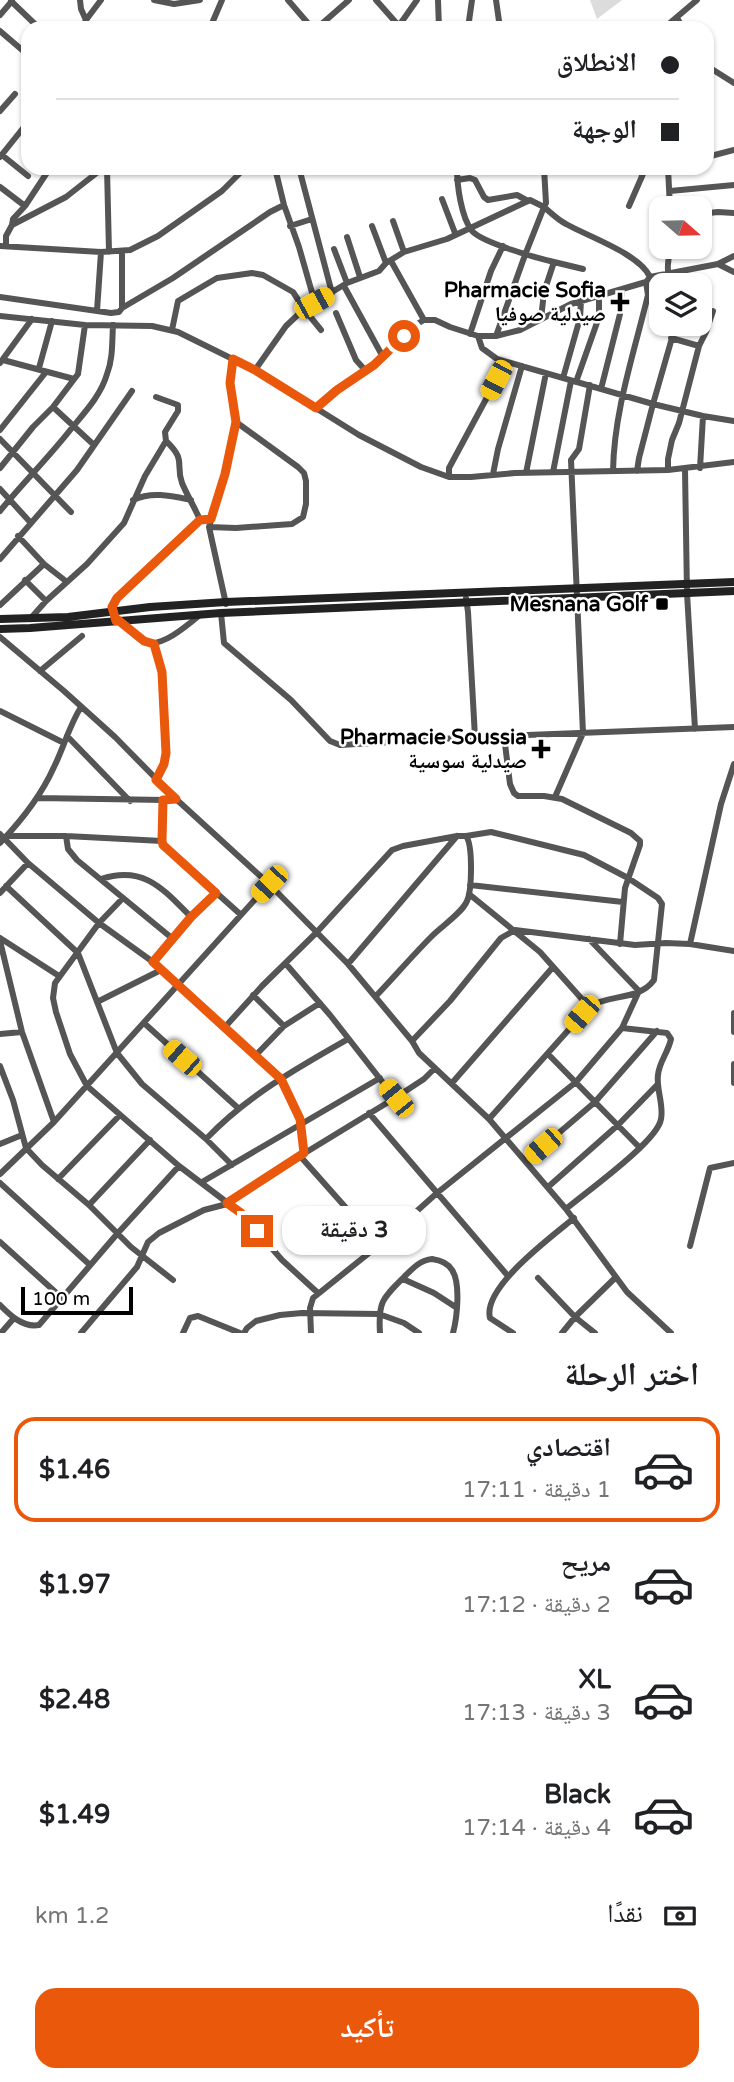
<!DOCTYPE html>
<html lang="ar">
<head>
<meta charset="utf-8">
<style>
  body { margin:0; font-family:"Varela Round","Noto Naskh Arabic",sans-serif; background:#f2f2f2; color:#202124; direction:rtl; height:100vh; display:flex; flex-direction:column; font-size:26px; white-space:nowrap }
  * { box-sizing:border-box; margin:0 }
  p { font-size:23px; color:#757577 }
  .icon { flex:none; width:38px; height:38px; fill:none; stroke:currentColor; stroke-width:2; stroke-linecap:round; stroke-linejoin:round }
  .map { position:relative; height:1333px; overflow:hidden; direction:ltr }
  .panel { display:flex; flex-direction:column; background:#fff; flex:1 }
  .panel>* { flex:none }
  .hud { position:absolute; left:21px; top:21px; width:693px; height:154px; border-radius:21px; box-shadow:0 2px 5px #0004; direction:rtl; display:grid; align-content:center; height:154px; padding:0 35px; background:#fff }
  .needle { width:46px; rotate:110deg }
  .controls { position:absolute; left:649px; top:196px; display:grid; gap:14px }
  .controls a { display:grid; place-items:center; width:63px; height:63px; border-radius:14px; background:#fff; box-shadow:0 2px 5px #0004; font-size:35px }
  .scale { position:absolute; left:21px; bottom:18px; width:112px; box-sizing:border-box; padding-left:7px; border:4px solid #000; border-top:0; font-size:19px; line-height:24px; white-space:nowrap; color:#000; -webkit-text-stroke:5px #fff; paint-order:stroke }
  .end { position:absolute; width:32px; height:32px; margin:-16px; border:9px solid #ea580c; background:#fff; box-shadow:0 0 0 4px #fff }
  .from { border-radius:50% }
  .bubble { position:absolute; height:49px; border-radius:21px; background:#fff; box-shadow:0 2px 5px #0004; font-size:23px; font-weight:700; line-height:49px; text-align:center; direction:rtl }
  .car { position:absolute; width:21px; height:42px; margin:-21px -10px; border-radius:9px; box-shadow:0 0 5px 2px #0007; background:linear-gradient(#f5c518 24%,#345 0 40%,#f5c518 0 76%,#345 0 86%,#f5c518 0) }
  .hud b { display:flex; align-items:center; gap:24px; height:66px; font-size:26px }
  .hud b+b { border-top:2px solid #e0e0e0 }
  .hud i { width:18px; height:18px; background:#202124 }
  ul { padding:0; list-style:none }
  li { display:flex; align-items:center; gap:21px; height:105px; margin:0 14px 10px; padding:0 21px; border:4px solid transparent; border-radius:21px }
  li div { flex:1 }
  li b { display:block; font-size:26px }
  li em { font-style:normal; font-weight:700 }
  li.on { border-color:#ea580c }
  li>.icon { width:63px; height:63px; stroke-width:1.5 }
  h2 { padding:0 35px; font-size:32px; line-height:84px }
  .pay { display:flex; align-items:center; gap:18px; height:77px; padding:0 35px; font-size:26px }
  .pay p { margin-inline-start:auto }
  .primary-button { display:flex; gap:14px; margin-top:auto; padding:14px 35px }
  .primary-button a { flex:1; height:80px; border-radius:21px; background:#ea580c; color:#fff; font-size:28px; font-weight:700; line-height:80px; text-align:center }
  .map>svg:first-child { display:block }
  .green { fill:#dcdcdc }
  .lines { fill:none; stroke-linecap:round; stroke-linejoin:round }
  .minor { stroke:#555; stroke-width:6 }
  .secondary { stroke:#222; stroke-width:8 }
  .route { stroke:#ea580c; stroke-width:9 }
  .poi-dot { fill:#000; stroke:#fff; stroke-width:2.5 }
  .labels { text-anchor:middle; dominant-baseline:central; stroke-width:5; stroke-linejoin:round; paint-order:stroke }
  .poi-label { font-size:21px; font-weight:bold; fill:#000; stroke:#fff; text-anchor:end }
</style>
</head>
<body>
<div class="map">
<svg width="734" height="1333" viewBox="0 0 734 1333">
  <rect width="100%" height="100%" fill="#fff"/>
  <!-- green -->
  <path class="green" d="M590 0H622L597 19Z"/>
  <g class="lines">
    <!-- minor -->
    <path class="minor" d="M80 0 81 9 86 20 82 28
      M154 0 174 4 200 0
      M288 0 312 28
      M376 0 399 26
      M438 0 439 28
      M496 0 500 28
      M11 1 39 28
      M0 15 12 1
      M677 18 683 28
      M86 20 101 0
      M398 27 417 0
      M210 28 222 0
      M317 28 349 0
      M468 28 472 0
      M664 28 697 0
      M0 31 28 55
      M707 66 734 83
      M0 111 15 94
      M2 155 28 176
      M0 157 28 122
      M707 157 734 150
      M107 168 109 252
      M275 168 284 205 299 247 315 303
      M299 168 332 293
      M457 168C457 185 461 217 472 231 483 243 537 258 554 262L544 292 541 319
      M544 168 546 203 544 207C551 213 558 220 566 224 587 236 640 254 650 277
      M668 168 670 208
      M457 180 470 178 475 180 484 197 488 200 517 195 528 201
      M0 187 25 206
      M670 191 734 185
      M442 199 455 233
      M629 206 643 174 631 168
      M700 214 718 212 734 213
      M393 221 404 252
      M12 225 13 219 25 206 50 168
      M290 226 312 219
      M372 226 386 263
      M347 237 360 277
      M0 246 101 252 130 250 158 236 222 191 245 168
      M6 246V236L12 225 66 197 103 168
      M670 247C669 265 662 273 679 285
      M334 249 347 283
      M391 261 424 320
      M554 262 583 269
      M718 264 734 272
      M344 286 383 357
      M0 297 111 313 119 312 122 308 173 278 270 212 284 205
      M122 308V252
      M97 311 101 252
      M336 313 356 360 365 370
      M0 316 85 325 152 326 178 332 255 370 359 435 421 467 449 477H471L515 473 668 470 734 462
      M172 330 178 301 217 278 252 273 263 275 293 292 304 309 321 330
      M470 334 491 271 503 246
      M478 336 482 348 497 359 653 404 676 324
      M671 338 699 346
      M3 360 74 379
      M0 363 32 319
      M39 368 52 321
      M255 370 286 326 304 309 347 283 379 271 386 263 404 252 447 239 530 200 544 207 525 255 496 336
      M563 378 580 318 581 301
      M576 382 599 317V294
      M601 389 620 314 622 289
      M53 407 94 445
      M316 408 337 390 374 365 399 342 410 328 424 320H435L450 327 478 336H496L520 330 571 304 646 282 650 277 718 264 734 256
      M0 430 46 372
      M0 439 71 512
      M0 468 33 427 53 407 78 374 85 325
      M700 468 703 416
      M685 469 687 593 695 729
      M668 470V459L672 440 679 423 699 346 706 332 713 311
      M613 471C614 411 634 353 648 295L646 282
      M637 471 639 458 653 404 703 416 734 421
      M553 472 571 381
      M526 473 546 373
      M493 474 498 449 522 366
      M449 477V468L506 362
      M0 489 30 522
      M133 500C152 491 172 496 191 500
      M0 511C23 483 49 457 71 429 85 412 101 395 107 374 113 359 112 342 113 325
      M209 527 236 528 292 524 303 517 306 504V481L304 473 298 467 236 422
      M18 536 44 564 67 582
      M0 559 77 470 132 391
      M25 580 46 601
      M466 598 468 612 475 737
      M226 604 209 527 225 474 236 422 230 382 233 359
      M0 605 44 564
      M221 613 224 643 291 700 330 741 340 745 475 737 734 727
      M30 619 46 601 87 564 124 523 145 476 166 441 165 432 178 411V405L156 397
      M118 620C126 627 136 638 146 642 162 648 189 624 201 614
      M115 621 112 607 117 598 200 520C195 508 187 495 182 483 175 463 187 461 166 441
      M0 637 64 691 115 737 176 799 269 884 348 964 412 1041 419 1053 489 1119 566 1209 627 1292 671 1333
      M154 644 162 672 166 753 164 764 156 780
      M40 671 82 636
      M0 711 64 743
      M67 736 130 801
      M504 736 510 784 514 793 518 796H544L562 799 631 833 640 841V845L625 888 620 944
      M555 797 583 733 571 460 579 449 590 385
      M37 798 165 800
      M163 800 162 841 163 845 240 914
      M0 834 28 863 99 923 153 962 281 1079 300 1119 304 1153
      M7 836H66L162 841
      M66 836 68 849 77 860 173 939
      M466 836 491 832 584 855 628 878 658 898 662 904 654 980C639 1001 608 994 589 1007L489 1119
      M0 843C22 820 41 796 54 767 64 747 69 726 81 707
      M101 879C144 865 163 889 191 917
      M470 885 623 902
      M6 886 78 953 117 1053 142 1084 206 1139 232 1165
      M0 893 28 863
      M469 894 540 952 589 1007
      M123 898 99 923 55 983 53 998 56 1012 70 1054 87 1086 179 1166 241 1213 282 1260 318 1293
      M0 938 59 976
      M589 939 639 991 622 1028
      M0 941 22 1032 54 1122
      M690 944 721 804 734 764
      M153 962 191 917 216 893
      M286 964 330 1015 395 1098
      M348 964 457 836
      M253 995 284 1026
      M97 1002 161 970
      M734 1013V1032
      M144 1023 238 1108
      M225 1027 262 986 316 933 392 850 403 846 457 836H466C473 845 472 890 467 901 462 913 442 926 432 936 413 955 395 976 376 996
      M0 1034 22 1032
      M412 1041 450 1001 501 938 515 930 635 945 666 943 690 944 734 951
      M548 1054 640 1148
      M255 1056 284 1026 320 1003
      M734 1064V1083
      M0 1066 13 1100 26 1148 42 1165 89 1205 131 1247 173 1280
      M452 1083 553 967
      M369 1113 508 1276
      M206 1139C247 1096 297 1068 348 1039
      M0 1144 22 1135
      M300 1156 379 1245
      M526 1161 595 1102 657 1031
      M0 1174 54 1122 269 884
      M58 1179 120 1115
      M202 1182 380 1078
      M0 1183 90 1265
      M548 1187 618 1125 657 1085
      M89 1205 150 1140
      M0 1242 62 1298
      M690 1246 710 1168 734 1163
      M538 1278 575 1317 595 1333
      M403 1279 434 1293 457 1308
      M0 1305C10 1315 23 1328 39 1325L117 1234 179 1166
      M1 1333 14 1318
      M81 1333 137 1267 148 1242 159 1233 204 1210 227 1204 300 1156 395 1098 424 1079 435 1068
      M183 1333 190 1318 198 1316 240 1333
      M244 1333 247 1328 256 1321 280 1315 302 1313 379 1314 404 1323 419 1333
      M311 1333 310 1308 313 1298 379 1245 437 1193 576 1082 622 1028 667 1033 671 1039C668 1053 659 1062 658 1075 656 1089 664 1105 661 1119 658 1141 586 1192 566 1209
      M380 1333C378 1302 382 1299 404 1277 412 1269 420 1260 432 1259 439 1260 448 1263 452 1270 461 1283 457 1318 453 1333
      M513 1333 490 1318C482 1287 553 1236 574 1218
      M562 1333 575 1317 615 1278"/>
    <!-- secondary -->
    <path class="secondary" d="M0 619 68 617 150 607 226 602 734 582
      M0 629 30 628 221 613 734 591"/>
  </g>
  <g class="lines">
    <!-- route -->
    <path class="route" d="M257 1231 241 1213 227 1203 304 1153 300 1119 281 1079 153 962 191 917 216 893 163 845 162 841 163 800 176 799 156 780 164 764 166 753 162 672 154 644 144 641 118 620 116 621 112 607 117 598 200 520 211 519 225 474 236 422 230 383 233 359 255 370 316 408 337 390 374 365 404 336"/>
  </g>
  <!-- markers -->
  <g class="poi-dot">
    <path d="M616.5 291.5h7v7h7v7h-7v7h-7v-7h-7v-7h7z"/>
    <rect x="655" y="597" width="14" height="14" rx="3.5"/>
    <path d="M537.5 738.5h7v7h7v7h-7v7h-7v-7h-7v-7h7z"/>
  </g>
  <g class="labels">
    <!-- poi labels -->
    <g class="poi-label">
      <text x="606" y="290">Pharmacie Sofia<tspan x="606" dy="24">صيدلية صوفيا</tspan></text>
      <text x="648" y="604">Mesnana Golf</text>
      <text x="527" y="737">Pharmacie Soussia<tspan x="527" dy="24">صيدلية سوسية</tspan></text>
    </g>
  </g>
</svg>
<div class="controls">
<a><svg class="needle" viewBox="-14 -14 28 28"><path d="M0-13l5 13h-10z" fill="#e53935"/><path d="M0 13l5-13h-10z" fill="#757577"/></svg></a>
<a><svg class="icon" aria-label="layers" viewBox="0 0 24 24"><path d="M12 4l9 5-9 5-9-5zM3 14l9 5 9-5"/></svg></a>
</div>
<div class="scale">100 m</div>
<i class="end from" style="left:404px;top:336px"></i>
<i class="end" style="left:257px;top:1231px"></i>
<div class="bubble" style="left:282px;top:1206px;width:144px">3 دقيقة</div>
<i class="car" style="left:314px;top:303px;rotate:61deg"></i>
<i class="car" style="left:496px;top:380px;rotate:208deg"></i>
<i class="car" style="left:269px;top:884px;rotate:223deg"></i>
<i class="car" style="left:582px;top:1014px;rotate:221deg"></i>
<i class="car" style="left:182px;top:1058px;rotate:311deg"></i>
<i class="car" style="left:396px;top:1098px;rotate:321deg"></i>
<i class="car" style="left:543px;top:1146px;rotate:229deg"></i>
<div class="hud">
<b><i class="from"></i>الانطلاق</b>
<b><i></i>الوجهة</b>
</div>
</div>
<section class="panel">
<h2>اختر الرحلة</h2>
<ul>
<li class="on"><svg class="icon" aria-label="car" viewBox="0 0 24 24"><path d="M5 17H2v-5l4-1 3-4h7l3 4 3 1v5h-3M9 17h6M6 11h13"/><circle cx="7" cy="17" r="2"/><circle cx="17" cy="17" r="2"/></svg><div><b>اقتصادي</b><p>1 دقيقة · 17:11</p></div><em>$1.46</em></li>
<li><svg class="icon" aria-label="car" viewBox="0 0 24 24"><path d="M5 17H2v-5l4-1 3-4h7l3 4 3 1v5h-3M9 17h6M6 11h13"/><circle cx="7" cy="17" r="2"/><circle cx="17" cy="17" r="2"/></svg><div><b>مريح</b><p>2 دقيقة · 17:12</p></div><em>$1.97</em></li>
<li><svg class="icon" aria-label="car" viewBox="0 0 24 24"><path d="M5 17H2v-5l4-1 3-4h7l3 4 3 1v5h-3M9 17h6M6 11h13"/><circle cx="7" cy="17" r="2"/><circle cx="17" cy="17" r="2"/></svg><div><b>XL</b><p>3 دقيقة · 17:13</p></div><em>$2.48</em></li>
<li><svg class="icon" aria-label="car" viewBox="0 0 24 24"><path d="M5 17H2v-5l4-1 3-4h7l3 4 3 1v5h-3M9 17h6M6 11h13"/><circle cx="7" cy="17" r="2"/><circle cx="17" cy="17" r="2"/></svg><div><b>Black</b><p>4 دقيقة · 17:14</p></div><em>$1.49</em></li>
</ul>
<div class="pay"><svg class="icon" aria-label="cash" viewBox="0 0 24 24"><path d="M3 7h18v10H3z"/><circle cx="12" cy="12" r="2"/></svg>نقدًا<p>1.2 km</p></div>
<div class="primary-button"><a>تأكيد</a></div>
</section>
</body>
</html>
